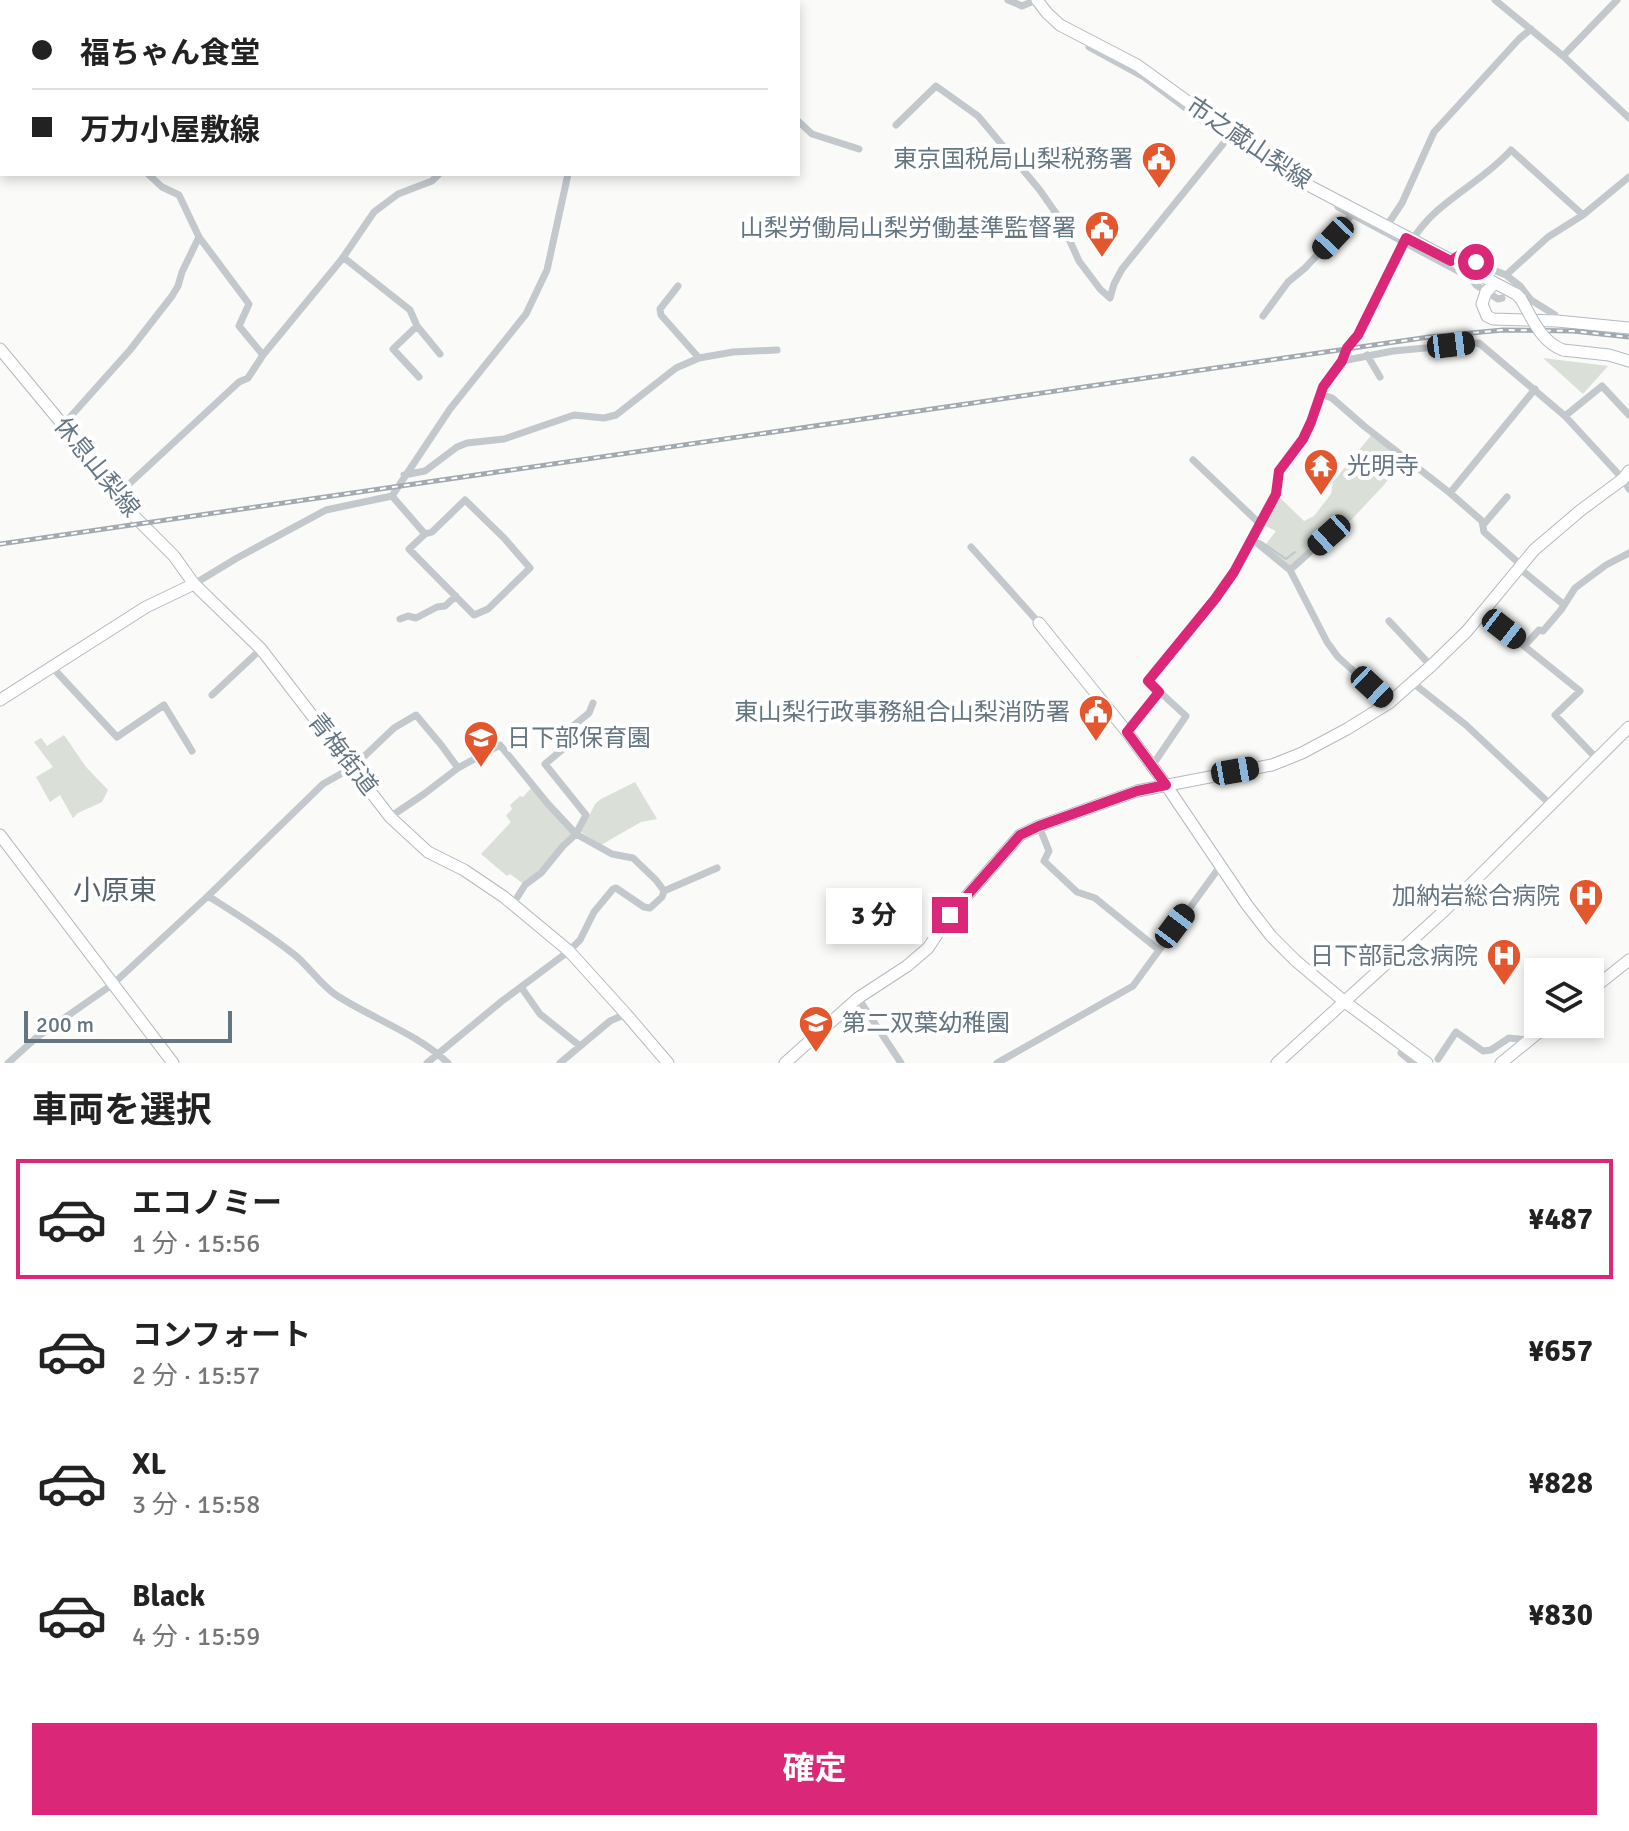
<!DOCTYPE html>
<html lang="ja">
<head>
<meta charset="utf-8">
<style>
  body { margin:0; font-family:Signika,"Noto Sans JP",sans-serif; background:#f6f6f6; color:#222; height:100vh; display:flex; flex-direction:column; font-size:30px; white-space:nowrap }
  * { box-sizing:border-box; margin:0 }
  p { font-size:26px; color:#767676 }
  .icon { flex:none; width:44px; height:44px; fill:none; stroke:currentColor; stroke-width:2; stroke-linecap:round; stroke-linejoin:round }
  .map { position:relative; height:1063px; overflow:hidden }
  .details { display:flex; flex-direction:column; background:#fff; flex:1 }
  .details>* { flex:none }
  .hud { position:absolute; left:0px; top:0px; width:800px; height:176px; box-shadow:0 4px 12px #0003; display:grid; align-content:center; height:176px; padding:0 32px; background:#fff }
  .fabs { position:absolute; left:1524px; top:958px; display:grid; gap:16px }
  .fabs a { display:grid; place-items:center; width:80px; height:80px; border-radius:0px; background:#fff; box-shadow:0 4px 12px #0003; font-size:40px }
  .scale { position:absolute; left:24px; bottom:20px; width:208px; box-sizing:border-box; padding-left:8px; border:4px solid #657683; border-top:0; font-size:22px; line-height:28px; white-space:nowrap; color:#657683; -webkit-text-stroke:6px #fff; paint-order:stroke }
  .end { position:absolute; width:36px; height:36px; margin:-18px; border:10px solid #db2777; background:#fff; box-shadow:0 0 0 4px #fff }
  .from { border-radius:50% }
  .bubble { position:absolute; height:56px; border-radius:0px; background:#fff; box-shadow:0 4px 12px #0003; font-size:26px; font-weight:700; line-height:56px; text-align:center }
  .car { position:absolute; width:24px; height:48px; margin:-24px -12px; border-radius:10px; box-shadow:0 0 6px 2px #0007; background:linear-gradient(#222 24%,#8ab4d8 0 40%,#222 0 76%,#8ab4d8 0 86%,#222 0) }
  .hud b { display:flex; align-items:center; gap:28px; height:76px; font-size:30px }
  .hud b+b { border-top:2px solid #e0e0e0 }
  .hud i { width:20px; height:20px; background:#222 }
  ul { padding:0; list-style:none }
  li { display:flex; align-items:center; gap:24px; height:120px; margin:0 16px 12px; padding:0 16px; border:4px solid transparent; border-radius:0px }
  li div { flex:1 }
  li b { display:block; font-size:30px }
  li em { font-style:normal; font-weight:700 }
  li.on { border-color:#db2777 }
  li>.icon { width:72px; height:72px; stroke-width:1.5 }
  h2 { padding:0 32px; font-size:36px; line-height:96px }
  .primary-button { display:flex; gap:16px; margin-top:auto; padding:16px 32px }
  .primary-button a { flex:1; height:92px; border-radius:0px; background:#db2777; color:#fff; font-size:32px; font-weight:700; line-height:92px; text-align:center }
  .map>svg:first-child { display:block }
  .green { fill:#dadfd7 }
  .lines { fill:none; stroke-linecap:round; stroke-linejoin:round }
  .stream { stroke:#bbc7cb; stroke-width:2 }
  .secondary-casing { stroke:#b3babf; stroke-width:13 }
  .street { stroke:#c3c8cc; stroke-width:7 }
  .secondary { stroke:#fff; stroke-width:11 }
  .rail-casing { stroke:#a2aab0; stroke-width:5 }
  .rail { stroke:#fff; stroke-width:2; stroke-dasharray:6; stroke-linecap:butt }
  .secondary-bridge-casing { stroke:#b3babf; stroke-width:13; stroke-linecap:butt }
  .secondary-bridge { stroke:#fff; stroke-width:11 }
  .route { stroke:#db2777; stroke-width:10 }
  .labels { text-anchor:middle; dominant-baseline:central; stroke-width:8; stroke-linejoin:round; paint-order:stroke }
  .street-label { font-size:24px; fill:#657683; stroke:#fff }
  .poi-label { font-size:24px; fill:#657683; stroke:#fff; text-anchor:end }
  .quarter-label { font-size:28px; fill:#57646e; stroke:#fff }
</style>
</head>
<body>
<div class="map">
<svg width="1629" height="1063" viewBox="0 0 1629 1063">
  <rect width="100%" height="100%" fill="#fafaf8"/>
  <!-- green -->
  <path class="green" d="M1543 358 1608 366 1583 394Z
    M1373 433 1400 454 1393 473 1384 485 1351 520 1329 535 1290 570 1263 548 1276 531 1259 523 1276 494 1304 521 1314 516 1331 494 1333 482Z
    M64 735 86 767 108 790 102 802 78 813 73 818 60 795 50 802 36 777 53 767 34 742 41 738 47 746Z
    M635 782 657 819 641 822 601 845 581 832 595 804 601 799Z
    M533 786 575 831 525 885 510 874 507 876 481 854 511 822 506 816 512 809 510 805 520 796 523 797Z"/>
  <g class="lines">
    <!-- stream -->
    <path class="stream" d="M1260 541 1286 559 1295 552"/>
    <defs>
      <path id="secondary" d="M1037 0 1047 13 1060 25 1137 65 1191 104 1235 139 1283 172 1516 294 1521 299
        M1495 283 1486 292 1482 304 1487 316 1493 319 1557 321 1629 328
        M0 349 63 425 115 497 174 556 194 584 261 649 390 817 428 852 464 870 504 897 569 951 626 1014 668 1063
        M1563 350 1609 355 1629 361
        M1039 623 1127 732 1166 785 1247 905 1271 936 1296 961 1345 1002 1427 1063
        M0 700 146 607 194 584
        M0 835 173 1063
        M1590 991 1629 960
        M785 1063 858 998 907 966 928 948 950 915 1020 835 1039 826 1137 791 1272 765 1302 753 1347 729 1389 703 1431 666 1467 631 1534 550 1581 510 1623 479 1629 471
        M1277 1063 1444 911 1629 727
        M1501 1063 1549 1024"/>
    </defs>
    <!-- secondary casing -->
    <use href="#secondary" class="secondary-casing"/>
    <!-- street -->
    <path class="street" d="M1008 0 1022 6 1036 0
      M1495 0 1563 56 1629 118
      M5 2 7 0
      M569 2 572 0
      M650 2 651 0
      M1089 47 1144 77 1219 133
      M1563 56 1617 0
      M798 121 812 134 859 149
      M896 125 936 86 978 116 1039 189 1060 219 1079 261 1100 289 1110 298 1114 284 1122 269 1223 144
      M148 174 162 187 179 195 199 237 249 304 239 326 263 355
      M1338 207 1471 278 1476 285 1498 299 1502 298
      M1386 227 1402 203 1434 132 1519 39 1531 29
      M1412 241C1434 202 1481 184 1511 150L1583 215
      M343 257 410 310 417 326 440 354
      M1451 261 1458 256 1506 275 1520 286 1531 300 1555 315 1557 321
      M1506 275 1548 237 1583 215 1629 177
      M678 286 660 309 661 315 699 358
      M1263 316 1288 282 1305 268 1333 238 1353 213
      M417 326 393 349 419 377
      M1367 355 1380 377
      M1342 361 1393 351 1479 343 1565 416 1623 479 1629 489
      M1320 394 1332 398 1364 426 1450 493 1482 521 1484 532 1521 565
      M1565 416 1602 386 1629 415
      M63 425 130 350 172 296 178 286 182 272 199 237
      M1193 460 1259 523
      M404 475 425 471 457 447 467 443 504 439 574 415 604 418 616 415 676 368 699 358 733 352 777 350
      M1450 493 1535 389
      M392 496 425 534
      M115 497 239 382 248 378 263 355 342 259 374 212 398 194 432 181 439 174
      M465 500 504 538 530 568 488 609 474 615 409 549 425 534 432 532Z
      M1483 525 1507 497
      M1252 539 1290 570 1327 642 1338 657 1389 703
      M971 547 1039 623
      M1519 568 1563 604
      M1290 570 1329 535
      M194 584 237 558 326 510 392 496 450 409 526 314 547 270 568 174
      M1483 613 1524 646 1539 630 1543 631 1561 610 1575 588 1606 565 1629 553
      M400 619 408 616 416 618 437 607 445 606 456 596
      M1389 621 1431 666
      M1524 646 1580 691 1555 715 1598 760
      M52 667 117 737 164 705 192 751
      M1413 683 1466 725 1551 805
      M212 695 261 649
      M1127 732 1159 692
      M1152 766 1186 716 1148 681 1215 599 1234 572 1276 494 1279 471 1303 439 1311 422 1323 387 1342 361 1347 348 1358 335 1406 238
      M390 817 424 794 458 768 500 745 548 804 576 834 612 854 633 858 656 880 664 891
      M1039 826 1049 851 1044 861 1077 892 1095 898 1159 950
      M208 896C238 915 269 934 296 956 310 968 321 985 336 995 373 1019 416 1033 448 1063
      M513 904 525 885 541 873 563 846 576 834 586 815 545 764 580 735 573 726 589 713 593 703
      M521 987 540 1014 580 1046
      M858 998 901 1063
      M1405 1047 1401 1053 1413 1063
      M1438 1059 1456 1032 1483 1051 1491 1050 1509 1038 1528 1040
      M8 1063 36 1038 113 984 208 896 323 784 353 767 394 728 416 715 442 746 458 768
      M427 1063 502 1001 569 951 580 940 594 912 613 889 616 888 644 907 650 908 662 897 664 891 717 868
      M560 1063 610 1021 626 1014
      M997 1063 1133 986 1221 865"/>
    <!-- secondary -->
    <use href="#secondary" class="secondary"/>
    <defs>
      <path id="rail" d="M0 544 1429 337 1503 330 1573 331 1629 337"/>
    </defs>
    <!-- rail casing -->
    <use href="#rail" class="rail-casing"/>
    <!-- rail -->
    <use href="#rail" class="rail"/>
    <defs>
      <path id="secondary-bridge" d="M1521 299C1532 318 1541 342 1563 350"/>
    </defs>
    <!-- secondary-bridge casing -->
    <use href="#secondary-bridge" class="secondary-bridge-casing"/>
    <!-- secondary-bridge -->
    <use href="#secondary-bridge" class="secondary-bridge"/>
  </g>
  <g class="lines">
    <!-- route -->
    <path class="route" d="M950 915 1020 835 1039 826 1137 791 1166 785 1127 732 1159 692 1148 681 1215 599 1234 572 1276 494 1279 471 1303 439 1311 422 1323 387 1342 361 1347 348 1358 335 1406 238 1451 261 1458 256 1476 262"/>
  </g>
  <!-- icons -->
  <defs>
    <symbol id="civic-pin" viewBox="-11 -11 22 30"><path d="M0 17L-7.5 6A9.5 9.5 0 1 1 7.5 6Z" fill="#e4572e" stroke="#fff"/><path d="M-.6-6.5H3V-4.5H.6V-3L4-1V1h2V6H-6V1h2V-1L-.6-3ZM-1.2 2.5V6h2.4V2.5Z" fill="#fff"/></symbol>
    <symbol id="temple-pin" viewBox="-11 -11 22 30"><path d="M0 17L-7.5 6A9.5 9.5 0 1 1 7.5 6Z" fill="#e4572e" stroke="#fff"/><path d="M0-6L5-2H3V0L6.5 2.5H4V6H1.5V3h-3V6H-4V2.5H-6.5L-3 0V-2H-5Z" fill="#fff"/></symbol>
    <symbol id="school-pin" viewBox="-11 -11 22 30"><path d="M0 17L-7.5 6A9.5 9.5 0 1 1 7.5 6Z" fill="#e4572e" stroke="#fff"/><path d="M0-5L7-2L0 1L-7-2ZM-4 1L0 2.5L4 1V4Q0 6-4 4Z" fill="#fff"/></symbol>
    <symbol id="hospital-pin" viewBox="-11 -11 22 30"><path d="M0 17L-7.5 6A9.5 9.5 0 1 1 7.5 6Z" fill="#e4572e" stroke="#fff"/><path d="M-5-5h3v3.5h4V-5h3V5h-3V1.5h-4V5h-3Z" fill="#fff"/></symbol>
  </defs>
  <g fill-rule="evenodd">
    <use href="#civic-pin" x="1139" y="139" width="40" height="54"/>
    <use href="#civic-pin" x="1082" y="208" width="40" height="54"/>
    <use href="#temple-pin" x="1301" y="446" width="40" height="54"/>
    <use href="#civic-pin" x="1076" y="692" width="40" height="54"/>
    <use href="#school-pin" x="461" y="718" width="40" height="54"/>
    <use href="#hospital-pin" x="1566" y="876" width="40" height="54"/>
    <use href="#hospital-pin" x="1484" y="936" width="40" height="54"/>
    <use href="#school-pin" x="796" y="1003" width="40" height="54"/>
  </g>
  <g class="labels">
    <!-- street labels -->
    <g class="street-label">
      <text transform="translate(1249 143) rotate(34)">市之蔵山梨線</text>
      <text transform="translate(97 467) rotate(51)">休息山梨線</text>
      <text transform="translate(343 754) rotate(52)">青梅街道</text>
    </g>
    <!-- poi labels -->
    <g class="poi-label">
      <text x="1133" y="159">東京国税局山梨税務署</text>
      <text x="1076" y="228">山梨労働局山梨労働基準監督署</text>
      <text x="1347" y="466" text-anchor="start">光明寺</text>
      <text x="1070" y="712">東山梨行政事務組合山梨消防署</text>
      <text x="507" y="738" text-anchor="start">日下部保育園</text>
      <text x="1560" y="896">加納岩総合病院</text>
      <text x="1478" y="956">日下部記念病院</text>
      <text x="842" y="1023" text-anchor="start">第二双葉幼稚園</text>
    </g>
    <!-- quarter labels -->
    <g class="quarter-label">
      <text x="115" y="891">小原東</text>
    </g>
  </g>
</svg>
<div class="fabs">
<a><svg class="icon" aria-label="layers" viewBox="0 0 24 24"><path d="M12 4l9 5-9 5-9-5zM3 14l9 5 9-5"/></svg></a>
</div>
<div class="scale">200 m</div>
<i class="end from" style="left:1476px;top:262px"></i>
<i class="end" style="left:950px;top:915px"></i>
<div class="bubble" style="left:826px;top:888px;width:96px">3 分</div>
<i class="car" style="left:1333px;top:238px;rotate:223deg"></i>
<i class="car" style="left:1451px;top:345px;rotate:83deg"></i>
<i class="car" style="left:1329px;top:535px;rotate:228deg"></i>
<i class="car" style="left:1504px;top:629px;rotate:128deg"></i>
<i class="car" style="left:1372px;top:687px;rotate:133deg"></i>
<i class="car" style="left:1235px;top:771px;rotate:80deg"></i>
<i class="car" style="left:1175px;top:926px;rotate:37deg"></i>
<div class="hud">
<b><i class="from"></i>福ちゃん食堂</b>
<b><i></i>万力小屋敷線</b>
</div>
</div>
<section class="details">
<h2>車両を選択</h2>
<ul>
<li class="on"><svg class="icon" aria-label="car" viewBox="0 0 24 24"><path d="M5 17H2v-5l4-1 3-4h7l3 4 3 1v5h-3M9 17h6M6 11h13"/><circle cx="7" cy="17" r="2"/><circle cx="17" cy="17" r="2"/></svg><div><b>エコノミー</b><p>1 分 · 15:56</p></div><em>¥487</em></li>
<li><svg class="icon" aria-label="car" viewBox="0 0 24 24"><path d="M5 17H2v-5l4-1 3-4h7l3 4 3 1v5h-3M9 17h6M6 11h13"/><circle cx="7" cy="17" r="2"/><circle cx="17" cy="17" r="2"/></svg><div><b>コンフォート</b><p>2 分 · 15:57</p></div><em>¥657</em></li>
<li><svg class="icon" aria-label="car" viewBox="0 0 24 24"><path d="M5 17H2v-5l4-1 3-4h7l3 4 3 1v5h-3M9 17h6M6 11h13"/><circle cx="7" cy="17" r="2"/><circle cx="17" cy="17" r="2"/></svg><div><b>XL</b><p>3 分 · 15:58</p></div><em>¥828</em></li>
<li><svg class="icon" aria-label="car" viewBox="0 0 24 24"><path d="M5 17H2v-5l4-1 3-4h7l3 4 3 1v5h-3M9 17h6M6 11h13"/><circle cx="7" cy="17" r="2"/><circle cx="17" cy="17" r="2"/></svg><div><b>Black</b><p>4 分 · 15:59</p></div><em>¥830</em></li>
</ul>
<div class="primary-button"><a>確定</a></div>
</section>
</body>
</html>
